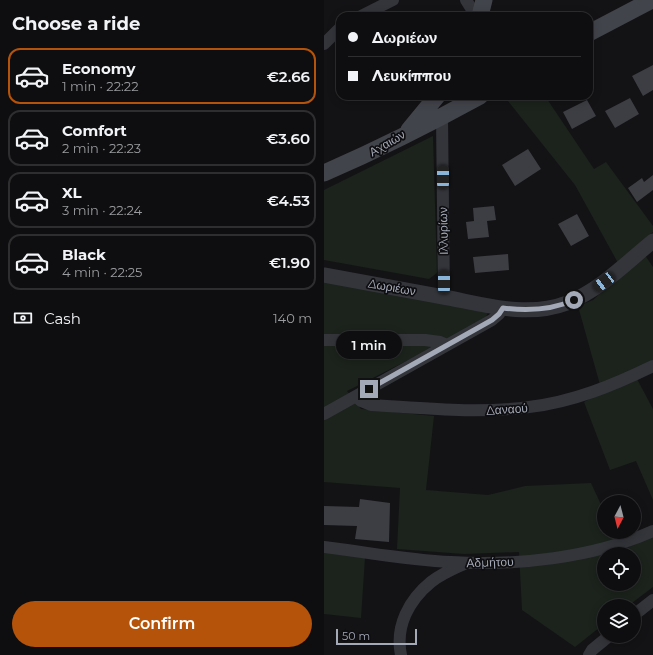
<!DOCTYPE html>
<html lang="en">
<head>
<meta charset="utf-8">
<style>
  body { margin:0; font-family:Montserrat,sans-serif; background:#171719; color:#f1f3f6; height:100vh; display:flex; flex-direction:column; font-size:15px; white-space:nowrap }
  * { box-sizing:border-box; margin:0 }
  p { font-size:13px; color:#9b9c9f }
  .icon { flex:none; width:22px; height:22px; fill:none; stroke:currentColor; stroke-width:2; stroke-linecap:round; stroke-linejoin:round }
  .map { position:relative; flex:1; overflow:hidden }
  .side { display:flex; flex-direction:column; background:#0e0e10; width:324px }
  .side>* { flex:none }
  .hud { position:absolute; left:12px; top:12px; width:257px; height:88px; border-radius:12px; box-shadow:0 2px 10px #0003,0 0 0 1px #2e2e30; display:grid; align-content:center; height:88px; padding:0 12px; background:#0e0e10 }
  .needle { width:26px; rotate:187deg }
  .fabs { position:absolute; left:273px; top:495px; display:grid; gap:8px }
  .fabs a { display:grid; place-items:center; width:44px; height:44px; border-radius:50%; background:#0e0e10; box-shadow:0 2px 10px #0003,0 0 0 1px #2e2e30; font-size:20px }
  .scale { position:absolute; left:12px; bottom:10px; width:81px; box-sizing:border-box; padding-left:4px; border:2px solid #a4a9b7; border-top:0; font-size:11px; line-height:14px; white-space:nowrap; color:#a4a9b7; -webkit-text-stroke:3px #0e0e10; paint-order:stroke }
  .end { position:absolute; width:18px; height:18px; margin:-9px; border:5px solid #a4a9b7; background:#111; box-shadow:0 0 0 2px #111 }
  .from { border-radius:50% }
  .bubble { position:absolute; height:28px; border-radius:14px; background:#0e0e10; box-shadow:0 2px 10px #0003,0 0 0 1px #2e2e30; font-size:13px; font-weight:600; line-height:28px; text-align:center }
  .car { position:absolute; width:12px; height:24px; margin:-12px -6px; border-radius:5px; box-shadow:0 0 3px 1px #0007; background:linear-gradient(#222 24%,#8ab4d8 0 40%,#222 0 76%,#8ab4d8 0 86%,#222 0) }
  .hud b { display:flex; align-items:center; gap:14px; height:38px; font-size:15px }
  .hud b+b { border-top:1px solid #2e2e30 }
  .hud i { width:10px; height:10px; background:#f1f3f6 }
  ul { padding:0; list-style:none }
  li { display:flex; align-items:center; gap:12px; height:56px; margin:0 8px 6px; padding:0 4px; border:2px solid #2e2e30; border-radius:12px }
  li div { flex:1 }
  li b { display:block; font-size:15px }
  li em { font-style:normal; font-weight:600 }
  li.selected { border-color:#b45309 }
  li>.icon { width:36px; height:36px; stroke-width:1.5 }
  h2 { padding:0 12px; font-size:18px; line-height:48px }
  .pay { display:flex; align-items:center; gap:10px; height:44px; padding:0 12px; font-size:15px }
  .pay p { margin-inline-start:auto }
  .cta { display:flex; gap:8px; margin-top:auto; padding:8px 12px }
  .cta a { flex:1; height:46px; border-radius:24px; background:#b45309; color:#fff; font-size:16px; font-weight:600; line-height:46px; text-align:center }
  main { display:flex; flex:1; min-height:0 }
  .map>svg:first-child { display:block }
  .green { fill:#1b231c; fill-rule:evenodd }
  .building { fill:#3d3e43 }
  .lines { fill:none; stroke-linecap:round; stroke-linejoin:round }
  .minor { stroke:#34353b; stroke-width:12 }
  .tertiary { stroke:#34353b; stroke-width:15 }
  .secondary { stroke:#42444b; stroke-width:17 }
  .route { stroke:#a4a9b7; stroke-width:5 }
  .labels { text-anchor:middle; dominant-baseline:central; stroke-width:3.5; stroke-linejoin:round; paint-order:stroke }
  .street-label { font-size:12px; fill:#a4a9b7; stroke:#0e0e10 }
</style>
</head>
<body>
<main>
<section class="side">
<h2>Choose a ride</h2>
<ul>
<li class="selected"><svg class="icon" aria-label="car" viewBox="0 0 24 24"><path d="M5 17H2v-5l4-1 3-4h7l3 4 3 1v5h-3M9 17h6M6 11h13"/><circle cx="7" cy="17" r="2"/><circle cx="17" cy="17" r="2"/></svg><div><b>Economy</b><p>1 min · 22:22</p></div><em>€2.66</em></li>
<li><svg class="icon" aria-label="car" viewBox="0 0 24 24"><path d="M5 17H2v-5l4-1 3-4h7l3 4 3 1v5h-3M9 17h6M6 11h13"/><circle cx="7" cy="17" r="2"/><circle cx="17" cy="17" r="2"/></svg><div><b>Comfort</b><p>2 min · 22:23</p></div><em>€3.60</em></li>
<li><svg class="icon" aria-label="car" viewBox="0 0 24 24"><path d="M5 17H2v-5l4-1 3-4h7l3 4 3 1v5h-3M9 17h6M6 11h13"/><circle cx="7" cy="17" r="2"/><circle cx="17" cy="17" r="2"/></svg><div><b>XL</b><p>3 min · 22:24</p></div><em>€4.53</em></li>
<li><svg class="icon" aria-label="car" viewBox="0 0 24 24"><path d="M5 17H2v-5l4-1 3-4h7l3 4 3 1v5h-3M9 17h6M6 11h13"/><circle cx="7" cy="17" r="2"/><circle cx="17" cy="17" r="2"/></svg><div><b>Black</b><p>4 min · 22:25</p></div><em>€1.90</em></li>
</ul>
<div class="pay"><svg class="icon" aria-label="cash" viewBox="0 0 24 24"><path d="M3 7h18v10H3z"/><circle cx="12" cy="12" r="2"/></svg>Cash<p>140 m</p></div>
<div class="cta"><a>Confirm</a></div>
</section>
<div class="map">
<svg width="329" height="655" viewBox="0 0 329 655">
  <rect width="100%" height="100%" fill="#131315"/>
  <!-- green -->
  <path class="green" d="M180 96H221L270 169 282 162 329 226V232L314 245 329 267V360L313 379 329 409V500L312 461 286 470 260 402 278 392 254 306 269 300 299 272 251 185Z
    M109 136 113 273 105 279 0 260V190Z
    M0 279 165 310 162 317 144 330 23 391 37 409 110 416 102 490 164 495 201 486 267 483 280 511V532H290L298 550 329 536V587L304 606H280V624L251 647 198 610 195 552 140 554 73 549 76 488 0 482ZM280 554H310V584H280Z
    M0 552 41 558 37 618 0 614Z"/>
  <!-- building -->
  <path class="building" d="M329 65V90L319 96 308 76Z
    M306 98 315 114 291 128 281 111Z
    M263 100 272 116 248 129 239 112Z
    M204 149 217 169 191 186 178 165Z
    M329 175V190L313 202 304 188 318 178 320 182Z
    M170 206 172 220 163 221 165 237 144 239 142 222 150 221 149 208Z
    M253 214 265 236 247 246 234 224Z
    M184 254 185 270 151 273 149 257Z
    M36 499 66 503 65 542 31 539 33 526 0 525V506L35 507Z"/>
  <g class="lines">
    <!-- minor -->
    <path class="minor" d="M142 0 152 16
      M37 16 69 0
      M0 44 16 28
      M118 117 120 297
      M0 340H101L116 342 123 345
      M32 396 37 401 47 405C99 408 153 414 205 407 249 402 290 385 329 366
      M0 414 168 320 175 314 179 308
      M0 547C42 552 84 560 127 562 192 566 269 558 329 531
      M310 615 329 600
      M77 655C71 626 85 600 107 582 117 574 129 569 140 564
      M265 655 268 650 285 636"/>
    <!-- tertiary -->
    <path class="tertiary" d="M0 275C38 282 76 289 114 296 156 303 201 319 243 303 276 290 302 263 329 241"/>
    <!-- secondary -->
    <path class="secondary" d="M156 16 160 0
      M265 33 328 0
      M85 130 113 96
      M0 173C53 150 105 124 156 96"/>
  </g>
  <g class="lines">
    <!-- route -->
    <path class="route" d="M45 389 168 320 175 314 179 308C203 311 228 310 250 300"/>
  </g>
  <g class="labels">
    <!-- street labels -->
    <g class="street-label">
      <text transform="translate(63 143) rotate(-30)">Αχαιών</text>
      <text transform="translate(119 231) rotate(-91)">Ιλλυρίων</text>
      <text transform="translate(68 287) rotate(10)">Δωριέων</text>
      <text transform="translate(183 409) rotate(-4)">Δαναού</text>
      <text transform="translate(166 562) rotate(-2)">Αδμήτου</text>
    </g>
  </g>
</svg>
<div class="fabs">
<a><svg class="needle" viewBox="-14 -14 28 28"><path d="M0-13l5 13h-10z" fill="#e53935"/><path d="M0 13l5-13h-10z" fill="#9b9c9f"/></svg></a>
<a><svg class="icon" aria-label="locate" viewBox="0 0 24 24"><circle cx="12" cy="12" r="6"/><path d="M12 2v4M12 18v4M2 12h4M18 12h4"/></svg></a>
<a><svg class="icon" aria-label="layers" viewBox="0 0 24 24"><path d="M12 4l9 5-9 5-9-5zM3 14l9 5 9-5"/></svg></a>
</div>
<div class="scale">50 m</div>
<i class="end from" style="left:250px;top:300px"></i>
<i class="end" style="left:45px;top:389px"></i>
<div class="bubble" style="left:12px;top:331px;width:66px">1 min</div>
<i class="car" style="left:119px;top:177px;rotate:0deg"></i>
<i class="car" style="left:120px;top:282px;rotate:0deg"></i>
<i class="car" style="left:280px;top:282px;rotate:233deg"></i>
<div class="hud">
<b><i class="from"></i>Δωριέων</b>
<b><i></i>Λευκίππου</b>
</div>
</div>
</main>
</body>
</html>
